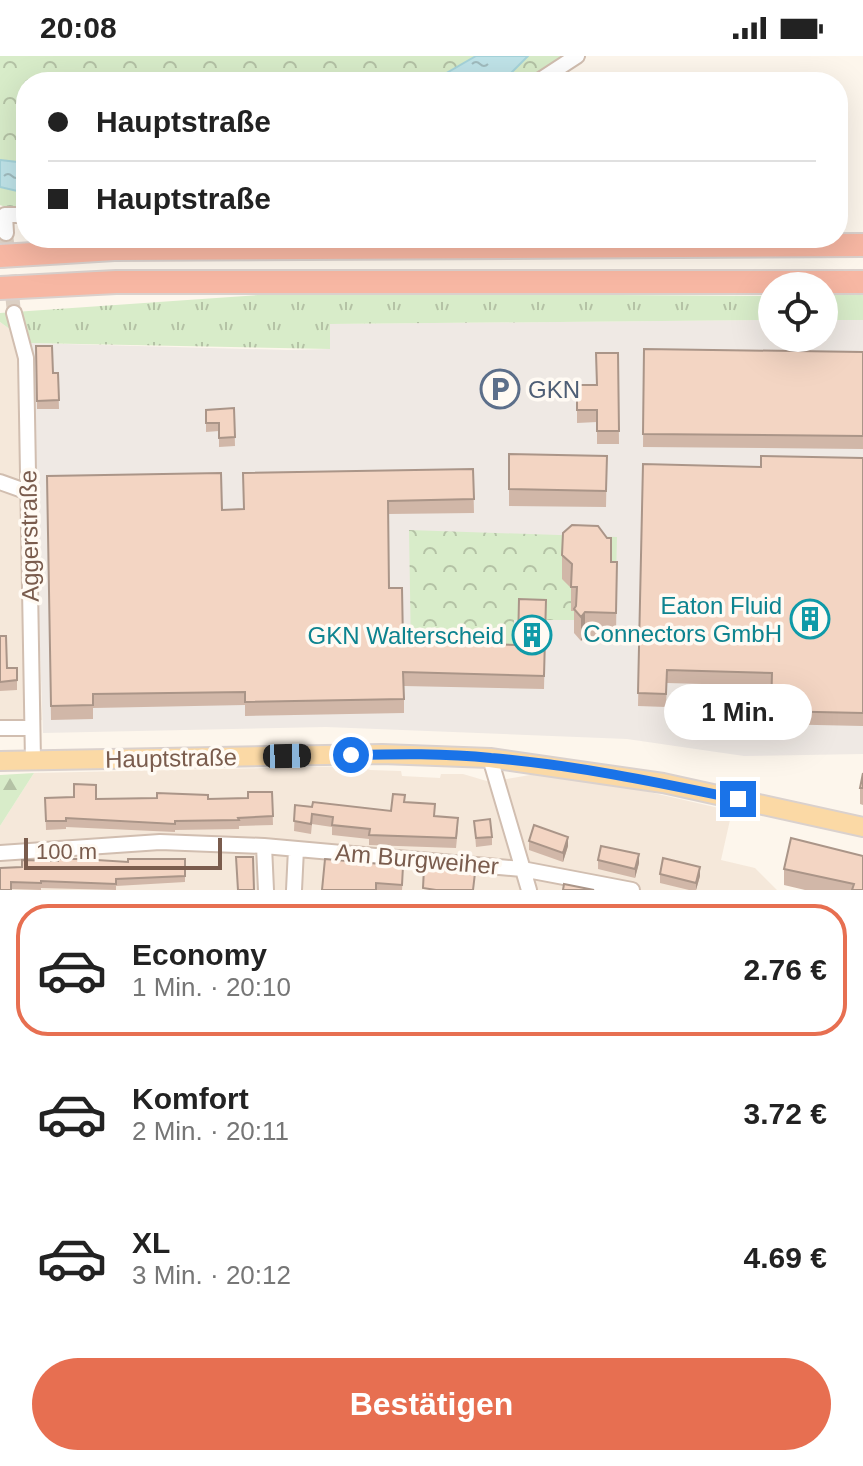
<!DOCTYPE html>
<html lang="de">
<head>
<meta charset="utf-8">
<style>
  body { margin:0; font-family:Arial,sans-serif; background:#f2f2f2; color:#222; height:100vh; display:flex; flex-direction:column; font-size:30px; white-space:nowrap }
  * { box-sizing:border-box; margin:0 }
  p { font-size:26px; color:#767676 }
  .icon { flex:none; width:44px; height:44px; fill:none; stroke:currentColor; stroke-width:2; stroke-linecap:round; stroke-linejoin:round }
  .map { position:relative; height:834px; overflow:hidden }
  .details { display:flex; flex-direction:column; background:#fff; flex:1 }
  .details>* { flex:none }
  .hud { position:absolute; left:16px; top:16px; width:832px; height:176px; border-radius:32px; box-shadow:0 8px 32px #0002; display:grid; align-content:center; height:176px; padding:0 32px; background:#fff }
  .buttons { position:absolute; left:758px; top:216px; display:grid; gap:16px }
  .buttons a { display:grid; place-items:center; width:80px; height:80px; border-radius:50%; background:#fff; box-shadow:0 8px 32px #0002; font-size:40px }
  .scale { position:absolute; left:24px; bottom:20px; width:198px; box-sizing:border-box; padding-left:8px; border:4px solid #7a5c4d; border-top:0; font-size:22px; line-height:28px; white-space:nowrap; color:#7a5c4d; -webkit-text-stroke:6px #fffaf3; paint-order:stroke }
  .end { position:absolute; width:36px; height:36px; margin:-18px; border:10px solid #1a73e8; background:#fff; box-shadow:0 0 0 4px #fff }
  .from { border-radius:50% }
  .bubble { position:absolute; height:56px; border-radius:28px; background:#fff; box-shadow:0 8px 32px #0002; font-size:26px; font-weight:800; line-height:56px; text-align:center }
  .car { position:absolute; width:24px; height:48px; margin:-24px -12px; border-radius:10px; box-shadow:0 0 6px 2px #0007; background:linear-gradient(#222 24%,#8ab4d8 0 40%,#222 0 76%,#8ab4d8 0 86%,#222 0) }
  .hud b { display:flex; align-items:center; gap:28px; height:76px; font-size:30px }
  .hud b+b { border-top:2px solid #e0e0e0 }
  .hud i { width:20px; height:20px; background:#222 }
  ul { padding:14px 0 0; list-style:none }
  li { display:flex; align-items:center; gap:24px; height:132px; margin:0 16px 12px; padding:0 16px; border:4px solid transparent; border-radius:32px }
  li div { flex:1 }
  li b { display:block; font-size:30px }
  li em { font-style:normal; font-weight:800 }
  li.current { border-color:#e76f51 }
  li>.icon { width:72px; height:72px; stroke-width:1.5 }
  .action { display:flex; gap:16px; margin-top:auto; padding:16px 32px }
  .action a { flex:1; height:92px; border-radius:48px; background:#e76f51; color:#fff; font-size:32px; font-weight:800; line-height:92px; text-align:center }
  .status { display:flex; justify-content:space-between; align-items:center; height:56px; padding:0 40px; background:#fff; direction:ltr }
  .status svg { height:22px; fill:currentColor }
  .map>svg:first-child { display:block }
  .residential { fill:#f5e8da }
  .industrial { fill:#efe9e4 }
  .grass { fill:url(#grass-tufts) }
  .forest { fill:url(#forest-firs) }
  .park { fill:url(#park-crowns) }
  .water { fill:url(#water-ripples); stroke:#a5d3da; stroke-width:2 }
  .lines { fill:none; stroke-linecap:round; stroke-linejoin:round }
  .minor-tunnel { stroke:#dcd0c4; stroke-width:14; stroke-dasharray:14 7; stroke-linecap:butt }
  .minor-casing { stroke:#d1beb0; stroke-width:18 }
  .major-casing { stroke:#dad1cd; stroke-width:22 }
  .highway-casing { stroke:#dad1cd; stroke-width:26 }
  .minor { stroke:#fff; stroke-width:14 }
  .major { stroke:#fbd9a5; stroke-width:18 }
  .highway { stroke:#f7b7a3; stroke-width:22 }
  .wall { fill:#d1b7a8 }
  .shaded-wall { fill:#aa9588 }
  .building { fill:#f3d5c3; stroke:#aa9588; stroke-width:2 }
  .route { stroke:#1a73e8; stroke-width:10 }
  .labels { text-anchor:middle; dominant-baseline:central; stroke-width:7; stroke-linejoin:round; paint-order:stroke }
  .service-label { font-size:24px; fill:#4e5e75; stroke:#fffaf3; text-anchor:start }
  .street-label { font-size:24px; fill:#7a5c4d; stroke:#fffaf3 }
  .culture-label { font-size:24px; fill:#0d838f; stroke:#fffaf3; text-anchor:end }
</style>
</head>
<body>
<div class="status"><b>20:08</b><svg viewBox="0 0 49 12"><path d="M0 12V9h3v3zM5 12V6h3v6zM10 12V3h3v9zM15 12V0h3v12zM26 1h20v11H26zM47 4h2v5h-2z"/></svg></div>
<div class="map">
<svg width="863" height="834" viewBox="0 0 863 834">
  <defs>
    <pattern id="grass-tufts" width="24" height="20" patternUnits="userSpaceOnUse" patternTransform="scale(2)"><rect width="24" height="20" fill="#d8ecc9"/><path d="M3 7l-1-3M5 7V3M7 7l1-3M15 17l-1-3M17 17v-4M19 17l1-3" fill="none" stroke="#b4c2a5"/></pattern>
    <pattern id="forest-firs" width="22" height="20" patternUnits="userSpaceOnUse" patternTransform="scale(2)"><rect width="22" height="20" fill="#d8ecc9"/><path d="M5 1l3.5 6h-7zM16 11l3.5 6h-7z" fill="#b4c2a5"/></pattern>
    <pattern id="park-crowns" width="20" height="18" patternUnits="userSpaceOnUse" patternTransform="scale(2)"><rect width="20" height="18" fill="#d8ecc9"/><path d="M2 6a3 3 0 1 1 6 0M12 15a3 3 0 1 1 6 0" fill="none" stroke="#b4c2a5"/></pattern>
    <pattern id="water-ripples" width="26" height="14" patternUnits="userSpaceOnUse" patternTransform="scale(2)"><rect width="26" height="14" fill="#bfe3e8"/><path d="M2 4q2-2 4 0t4 0M15 11q2-2 4 0t4 0" fill="none" stroke="#a0bbbe"/></pattern>
  </defs>
  <rect width="100%" height="100%" fill="#fdf6ec"/>
  <!-- residential -->
  <path class="residential" d="M0 266 29 287 42 664H0Z
    M357 710 370 714 401 715 402 720 440 722 441 718H463L490 726 536 718 623 730 732 755 721 804 755 812 777 834H0V770L34 717Z"/>
  <!-- industrial -->
  <path class="industrial" d="M772 264V282H824V264H863V698L744 700 627 683 326 671 43 677 29 287 287 294 329 293 330 268Z"/>
  <!-- grass -->
  <path class="grass" d="M287 237 772 240V264L330 268V293L29 287 0 266V257Z
    M824 239H863V264H824Z"/>
  <!-- forest -->
  <path class="forest" d="M34 717 0 770V719Z"/>
  <!-- park -->
  <path class="park" d="M0 0H566L533 26H26V153H11L0 149Z
    M409 474 617 481 615 564H514L513 598 411 595Z"/>
  <!-- water -->
  <path class="water" d="M476 0H528L502 26H431Z
    M0 104 26 107V137L0 131Z"/>
  <g class="lines">
    <!-- minor-tunnel -->
    <path class="minor-tunnel" d="M6 177 14 257"/>
    <defs>
      <path id="minor" d="M537 26 577 0
        M6 177 5 159H26
        M14 257 26 302 33 705
        M0 426 28 436
        M0 672H32
        M490 702 529 834
        M264 790 266 834
        M0 797 160 786 264 790 522 813 632 834
        M294 834 296 793"/>
      <path id="major" d="M0 705 382 698 490 702 663 727 863 771"/>
      <path id="highway" d="M0 200 114 193 863 189
        M0 232 116 226H863"/>
    </defs>
    <!-- minor casing -->
    <use href="#minor" class="minor-casing"/>
    <!-- major casing -->
    <use href="#major" class="major-casing"/>
    <!-- highway casing -->
    <use href="#highway" class="highway-casing"/>
    <!-- minor -->
    <use href="#minor" class="minor"/>
    <!-- major -->
    <use href="#major" class="major"/>
    <!-- highway -->
    <use href="#highway" class="highway"/>
  </g>
  <!-- wall -->
  <path class="wall" d="M36 290 53 317H58L59 353H37Z
    M644 293 863 296V393L643 391Z
    M618 297 619 388H597V366L577 367V329H597Z
    M234 352 235 390 219 391V375L206 376V354Z
    M509 398 607 400 606 451 509 450Z
    M863 402V670L771 668 772 630 667 627 666 651 638 650 643 408 761 411Z
    M473 413 474 457 388 458 389 532 403 586 518 589 546 544 544 633 404 630V657L245 660V649L93 652V663L51 664 47 420 222 454 243 453Z
    M562 499 617 506 616 581 585 580 581 585 574 577V555H571V532L562 523Z
    M0 580 7 612H17V634L0 635Z
    M860 732H863V749L860 748Z
    M272 736 273 769 239 770V773L175 774V776L66 771V773L46 774 45 742 208 743 248 742Z
    M405 746 458 772 456 792 369 789V783L332 779V771L312 768 311 778 294 775 295 749 391 755Z
    M474 765 492 781V789L476 791Z
    M791 782 863 834H805L784 829V813Z
    M529 785 568 790 563 806 529 794Z
    M185 803V826L116 830V834L41 832V834L11 833 0 812 128 806Z
    M598 804 639 807 635 822 598 813Z
    M660 818 700 820 696 834H689L660 827Z
    M403 819 402 834H322Z"/>
  <!-- shaded-wall -->
  <path class="shaded-wall" d="M585 556V580L581 585V561Z
    M568 781V790L563 806V797Z
    M639 798V807L635 822V813Z
    M700 811V820L696 834V827Z"/>
  <!-- building -->
  <path class="building" d="M36 290H52L53 317H58L59 344 37 345Z
    M644 293 863 296V380L643 378Z
    M596 297H618L619 375H597V354H577V329H597Z
    M234 352 235 381 219 382V367H206V354Z
    M509 398 607 400 606 435 509 433Z
    M761 400 863 402V657L771 655 772 617 667 614 666 638 638 637 643 408 761 411Z
    M473 413 474 443 388 445 389 532H402L403 586 518 589 519 543 546 544 544 620 403 616 404 643 245 646V636L93 638V649L51 650 47 420 221 417 222 454 244 453 243 417Z
    M572 469 598 470 607 482H611V506H617L616 557 585 556 581 561 574 553 576 550 577 531H571L572 508 562 499 563 477Z
    M0 580H6L7 612H17V624L0 626Z
    M863 717V732H860Z
    M74 728 96 729V743L157 742V737L208 739V743L248 742V736H272L273 760 238 762 239 764 175 765V768L66 762V765H46L45 742 74 741Z
    M393 738 405 739 404 746 435 748 434 760 458 762 456 782 369 779 370 773 332 769 333 761 312 758 311 768 294 765 295 749 312 751 313 746 391 755Z
    M490 763 492 781 476 782 474 765Z
    M534 769 568 781 563 797 529 785Z
    M791 782 863 800V834H852L854 828 784 813Z
    M601 790 639 798 635 813 598 804Z
    M236 801H253L254 834H238Z
    M663 802 700 811 696 827 660 818Z
    M58 803H81L128 806V803H185V820L116 823V828L41 825V827L11 826V834H0V812L22 811V804L58 805Z
    M325 803 403 810 402 829 376 827V834H322Z
    M424 812 475 817 473 834H436L423 832Z
    M564 828 594 834H563Z"/>
  <g class="lines">
    <!-- route -->
    <path class="route" d="M351 699C397 698 445 697 491 702 575 709 656 726 738 743"/>
  </g>
  <!-- icons -->
  <defs>
    <symbol id="parking-ring" viewBox="-11 -11 22 22"><circle r="9.5" fill="#fffaf3" stroke="#5c6f8a" stroke-width="1.5"/><path d="M-3.5-5.5H1a3.5 3.5 0 0 1 0 7H-1V5.5H-3.5ZM-1-3.4V-.6H.8a1.4 1.4 0 0 0 0-2.8Z" fill="#5c6f8a"/></symbol>
    <symbol id="building-ring" viewBox="-11 -11 22 22"><circle r="9.5" fill="#fffaf3" stroke="#0f9aa8" stroke-width="1.5"/><path d="M-4-6H4V6H1V3H-1V6H-4ZM-2.5-4.3h1.7v1.8h-1.7ZM.8-4.3h1.7v1.8H.8ZM-2.5-1h1.7V.8h-1.7ZM.8-1h1.7V.8H.8Z" fill="#0f9aa8"/></symbol>
  </defs>
  <g fill-rule="evenodd">
    <use href="#parking-ring" x="478" y="311" width="44" height="44"/>
    <use href="#building-ring" x="788" y="541" width="44" height="44"/>
    <use href="#building-ring" x="510" y="557" width="44" height="44"/>
  </g>
  <g class="labels">
    <!-- service labels -->
    <g class="service-label">
      <text x="528" y="333">GKN</text>
    </g>
    <!-- street labels -->
    <g class="street-label">
      <text transform="translate(29 480) rotate(-91)">Aggerstraße</text>
      <text transform="translate(171 702) rotate(-1)">Hauptstraße</text>
      <text transform="translate(417 803) rotate(5)">Am Burgweiher</text>
    </g>
    <!-- culture labels -->
    <g class="culture-label">
      <text x="782" y="549">Eaton Fluid<tspan x="782" dy="28">Connectors GmbH</tspan></text>
      <text x="504" y="579">GKN Walterscheid</text>
    </g>
  </g>
</svg>
<div class="buttons">
<a><svg class="icon" aria-label="locate" viewBox="0 0 24 24"><circle cx="12" cy="12" r="6"/><path d="M12 2v4M12 18v4M2 12h4M18 12h4"/></svg></a>
</div>
<div class="scale">100 m</div>
<i class="end from" style="left:351px;top:699px"></i>
<i class="end" style="left:738px;top:743px"></i>
<div class="bubble" style="left:664px;top:628px;width:148px">1 Min.</div>
<i class="car" style="left:287px;top:700px;rotate:89deg"></i>
<div class="hud">
<b><i class="from"></i>Hauptstraße</b>
<b><i></i>Hauptstraße</b>
</div>
</div>
<section class="details">
<ul>
<li class="current"><svg class="icon" aria-label="car" viewBox="0 0 24 24"><path d="M5 17H2v-5l4-1 3-4h7l3 4 3 1v5h-3M9 17h6M6 11h13"/><circle cx="7" cy="17" r="2"/><circle cx="17" cy="17" r="2"/></svg><div><b>Economy</b><p>1 Min. · 20:10</p></div><em>2.76 €</em></li>
<li><svg class="icon" aria-label="car" viewBox="0 0 24 24"><path d="M5 17H2v-5l4-1 3-4h7l3 4 3 1v5h-3M9 17h6M6 11h13"/><circle cx="7" cy="17" r="2"/><circle cx="17" cy="17" r="2"/></svg><div><b>Komfort</b><p>2 Min. · 20:11</p></div><em>3.72 €</em></li>
<li><svg class="icon" aria-label="car" viewBox="0 0 24 24"><path d="M5 17H2v-5l4-1 3-4h7l3 4 3 1v5h-3M9 17h6M6 11h13"/><circle cx="7" cy="17" r="2"/><circle cx="17" cy="17" r="2"/></svg><div><b>XL</b><p>3 Min. · 20:12</p></div><em>4.69 €</em></li>
</ul>
<div class="action"><a>Bestätigen</a></div>
</section>
</body>
</html>
